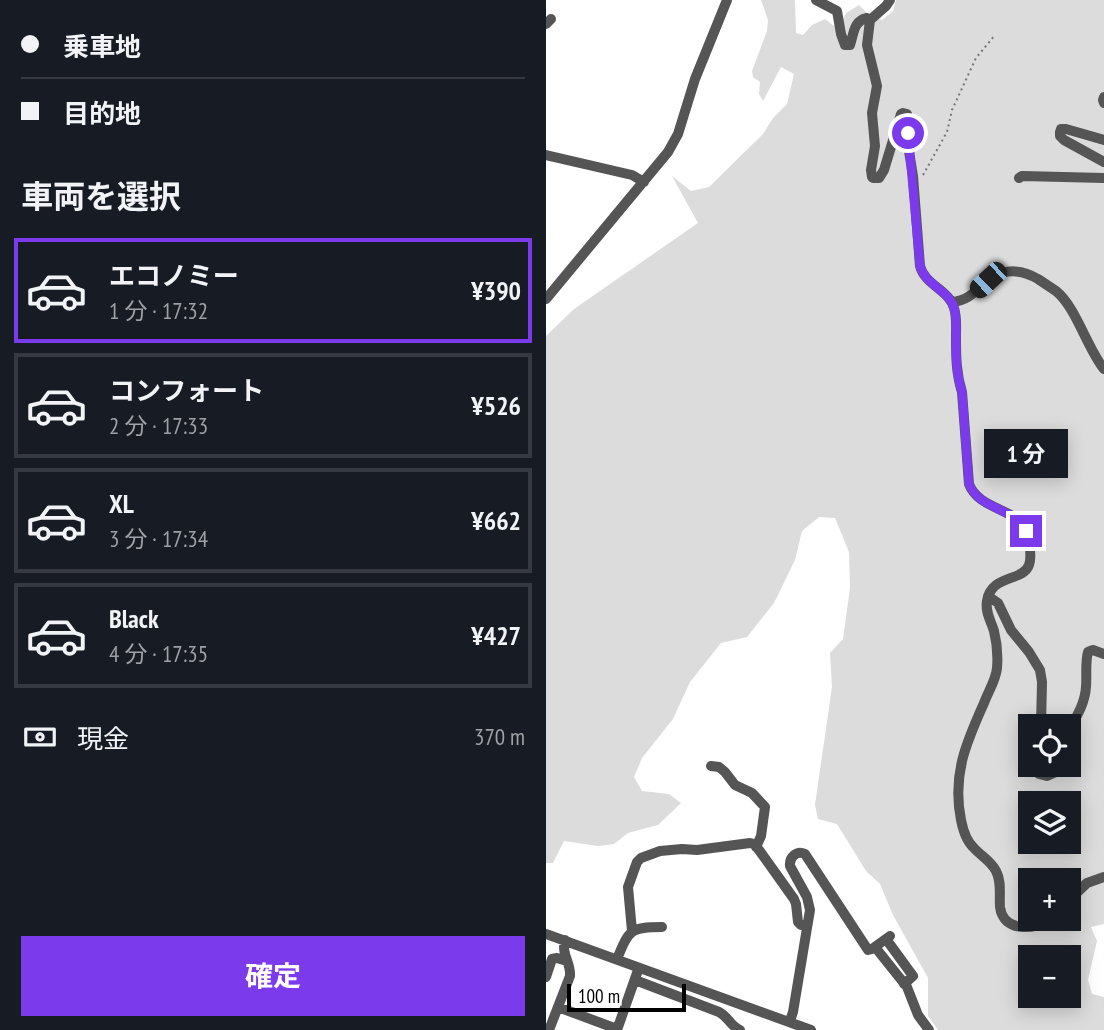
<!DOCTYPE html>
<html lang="ja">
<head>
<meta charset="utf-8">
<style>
  body { margin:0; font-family:"PT Sans Narrow","Noto Sans JP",sans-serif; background:#242831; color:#f1f3f6; height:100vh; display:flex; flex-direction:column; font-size:26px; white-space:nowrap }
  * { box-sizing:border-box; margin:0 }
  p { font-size:23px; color:#9ea1a6 }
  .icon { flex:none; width:38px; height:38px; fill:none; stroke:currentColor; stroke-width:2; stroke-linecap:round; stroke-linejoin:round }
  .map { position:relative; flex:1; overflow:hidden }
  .panel { display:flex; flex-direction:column; background:#171b24; width:546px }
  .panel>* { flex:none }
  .guide { display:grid; align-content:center; height:154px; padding:0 21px; background:#171b24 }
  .controls { position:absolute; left:472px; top:714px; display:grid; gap:14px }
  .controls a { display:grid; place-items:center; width:63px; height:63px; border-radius:0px; background:#171b24; box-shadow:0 4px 18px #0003; font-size:35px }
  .scale { position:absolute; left:21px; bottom:18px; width:119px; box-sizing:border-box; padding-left:7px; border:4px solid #000; border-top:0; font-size:19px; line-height:24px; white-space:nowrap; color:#000; -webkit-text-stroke:5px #fff; paint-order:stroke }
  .end { position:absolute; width:32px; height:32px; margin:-16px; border:9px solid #7c3aed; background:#fff; box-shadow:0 0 0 4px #fff }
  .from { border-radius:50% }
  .bubble { position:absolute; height:49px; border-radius:0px; background:#171b24; box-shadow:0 4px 18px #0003; font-size:23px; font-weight:700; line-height:49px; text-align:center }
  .car { position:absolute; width:21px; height:42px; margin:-21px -10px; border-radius:9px; box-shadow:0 0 5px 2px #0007; background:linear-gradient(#222 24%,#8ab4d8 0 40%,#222 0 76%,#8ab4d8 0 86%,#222 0) }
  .guide b { display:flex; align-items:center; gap:24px; height:66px; font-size:26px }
  .guide b+b { border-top:2px solid #363941 }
  .guide i { width:18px; height:18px; background:#f1f3f6 }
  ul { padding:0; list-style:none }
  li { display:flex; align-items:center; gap:21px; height:105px; margin:0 14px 10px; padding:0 7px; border:4px solid #363941; border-radius:0px }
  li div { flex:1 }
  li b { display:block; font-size:26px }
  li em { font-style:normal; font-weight:700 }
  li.active { border-color:#7c3aed }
  li>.icon { width:63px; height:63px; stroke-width:1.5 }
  h2 { padding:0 21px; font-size:32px; line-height:84px }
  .pay { display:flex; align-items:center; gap:18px; height:77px; padding:0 21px; font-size:26px }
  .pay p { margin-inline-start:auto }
  .action { display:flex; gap:14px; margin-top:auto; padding:14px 21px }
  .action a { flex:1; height:80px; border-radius:0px; background:#7c3aed; color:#fff; font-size:28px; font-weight:700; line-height:80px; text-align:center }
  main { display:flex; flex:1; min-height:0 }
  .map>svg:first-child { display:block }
  .green { fill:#dcdcdc; fill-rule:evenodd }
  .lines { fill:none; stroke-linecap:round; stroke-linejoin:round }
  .path { stroke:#777; stroke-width:2; stroke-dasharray:2 3.5; stroke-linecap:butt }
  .minor { stroke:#555; stroke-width:10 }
  .route { stroke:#7c3aed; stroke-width:9 }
</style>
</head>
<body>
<main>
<section class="panel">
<div class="guide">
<b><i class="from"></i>乗車地</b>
<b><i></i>目的地</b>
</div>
<h2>車両を選択</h2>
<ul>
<li class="active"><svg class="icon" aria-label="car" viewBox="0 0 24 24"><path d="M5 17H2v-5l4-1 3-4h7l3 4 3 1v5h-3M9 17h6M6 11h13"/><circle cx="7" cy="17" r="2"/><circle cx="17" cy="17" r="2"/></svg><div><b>エコノミー</b><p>1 分 · 17:32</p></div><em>¥390</em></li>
<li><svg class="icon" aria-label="car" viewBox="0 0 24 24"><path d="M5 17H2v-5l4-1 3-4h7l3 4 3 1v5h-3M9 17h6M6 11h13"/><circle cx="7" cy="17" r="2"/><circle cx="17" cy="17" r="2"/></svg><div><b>コンフォート</b><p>2 分 · 17:33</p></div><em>¥526</em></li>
<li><svg class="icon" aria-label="car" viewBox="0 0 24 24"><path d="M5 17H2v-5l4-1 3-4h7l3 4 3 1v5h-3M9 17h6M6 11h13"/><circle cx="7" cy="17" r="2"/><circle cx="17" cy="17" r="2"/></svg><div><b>XL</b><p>3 分 · 17:34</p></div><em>¥662</em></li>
<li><svg class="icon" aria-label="car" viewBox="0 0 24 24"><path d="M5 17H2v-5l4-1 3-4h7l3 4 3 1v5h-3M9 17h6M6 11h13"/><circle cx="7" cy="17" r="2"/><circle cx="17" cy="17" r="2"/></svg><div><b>Black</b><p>4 分 · 17:35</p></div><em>¥427</em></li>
</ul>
<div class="pay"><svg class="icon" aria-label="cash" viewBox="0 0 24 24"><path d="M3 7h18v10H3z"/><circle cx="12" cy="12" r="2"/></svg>現金<p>370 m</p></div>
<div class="action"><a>確定</a></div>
</section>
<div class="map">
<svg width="558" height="1030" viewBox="0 0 558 1030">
  <rect width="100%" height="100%" fill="#fff"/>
  <!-- green -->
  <path class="green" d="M215 0H249L250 33 257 35 266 25 279 19 288 26 295 25 300 13 313 5 322 14 336 20 347 11 350 0H558V924L545 927 551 941 542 980 546 994 558 997V1030H392L382 1016V978L347 915 334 884 320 871 291 824 272 819 269 805 286 687 284 653 297 639 304 588 303 552 289 518 273 517 256 531 249 560 228 603 201 637 175 643 144 682 127 719 96 758 88 777 96 791 123 794 135 803 112 825 82 833 68 844 52 846 18 841 7 863H0V336L28 309 152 223 126 176 145 191 163 187 217 134 227 118 241 104 248 74 235 67 217 101 213 94 214 82 207 77 206 71 221 31 222 20ZM485 726H523V765H485ZM485 803H523V842H485ZM485 880H523V919H485ZM485 957H523V996H485Z"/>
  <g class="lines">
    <!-- path -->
    <path class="path" d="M377 175 401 132 406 110 430 58 449 35"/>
    <!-- minor -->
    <path class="minor" d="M270 0 291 11 295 34 299 45H304C308 34 307 21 321 18L324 20 321 45 331 86 326 113 329 146 325 170 326 177 327 178H333L338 170 355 114 357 113 361 114 362 145 367 176 374 266C379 285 403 290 408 308 411 317 410 327 410 336 410 356 410 373 416 392L423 484C433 511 475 508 481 534 483 542 486 557 483 565 477 582 445 574 441 601 439 612 445 621 448 631 451 643 452 656 451 668 450 680 442 692 438 703 420 743 406 775 415 820 417 830 420 841 428 848 435 856 445 861 450 871 456 882 453 895 454 907 457 933 490 930 505 919
      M324 20 340 6 344 0
      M0 24 5 19
      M558 97 557 100 558 103
      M558 140 520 129H515L514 132V136L518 140 558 162
      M0 155 86 175 98 182
      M473 178 476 176 558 178
      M0 299 122 152 132 134 149 79 181 0
      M406 302C431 300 434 279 456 273 469 269 480 272 492 279 498 283 504 287 510 291 530 307 541 348 558 369
      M442 596 452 603 465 630 483 652 494 670 496 682 495 726
      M523 730C531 716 539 703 540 687 541 675 539 663 542 652L547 650 558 654
      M490 765 493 774 501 776 510 772 514 765
      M165 766 173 767 179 772 189 785 206 793 219 807 215 836 210 847
      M523 900 541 883 558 877
      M86 931 82 887 91 862 95 858 114 851 136 849 151 850 204 843 208 844 213 850 248 899 250 904 252 922 255 925H261
      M0 934 265 1030
      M340 939 367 976 358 984
      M329 947 361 987 372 1015 383 1030
      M71 959C83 930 84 927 116 927
      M0 977 6 959 11 958 21 961
      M89 980 173 1012C183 1017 183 1025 194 1030
      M12 1007 71 1029
      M244 1021 247 1012 264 910 261 897 244 866C243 857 251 850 259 854L322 950 326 949 344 936
      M3 1030 24 976C25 962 15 955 19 940
      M71 1030 91 973"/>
  </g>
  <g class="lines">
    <!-- route -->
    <path class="route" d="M362 133 374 266C379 285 403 290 408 308 411 317 410 327 410 336 410 356 410 373 416 392L423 484C433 510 468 507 480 531"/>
  </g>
</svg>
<div class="controls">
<a><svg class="icon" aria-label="locate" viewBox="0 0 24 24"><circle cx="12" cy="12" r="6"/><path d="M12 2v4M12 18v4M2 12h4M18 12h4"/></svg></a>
<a><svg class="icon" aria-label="layers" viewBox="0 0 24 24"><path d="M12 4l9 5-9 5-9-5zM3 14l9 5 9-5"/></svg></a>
<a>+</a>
<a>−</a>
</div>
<div class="scale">100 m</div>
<i class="end from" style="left:362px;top:133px"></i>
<i class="end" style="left:480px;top:531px"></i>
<div class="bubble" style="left:438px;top:429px;width:84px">1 分</div>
<i class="car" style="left:442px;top:280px;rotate:227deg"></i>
</div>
</main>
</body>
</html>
